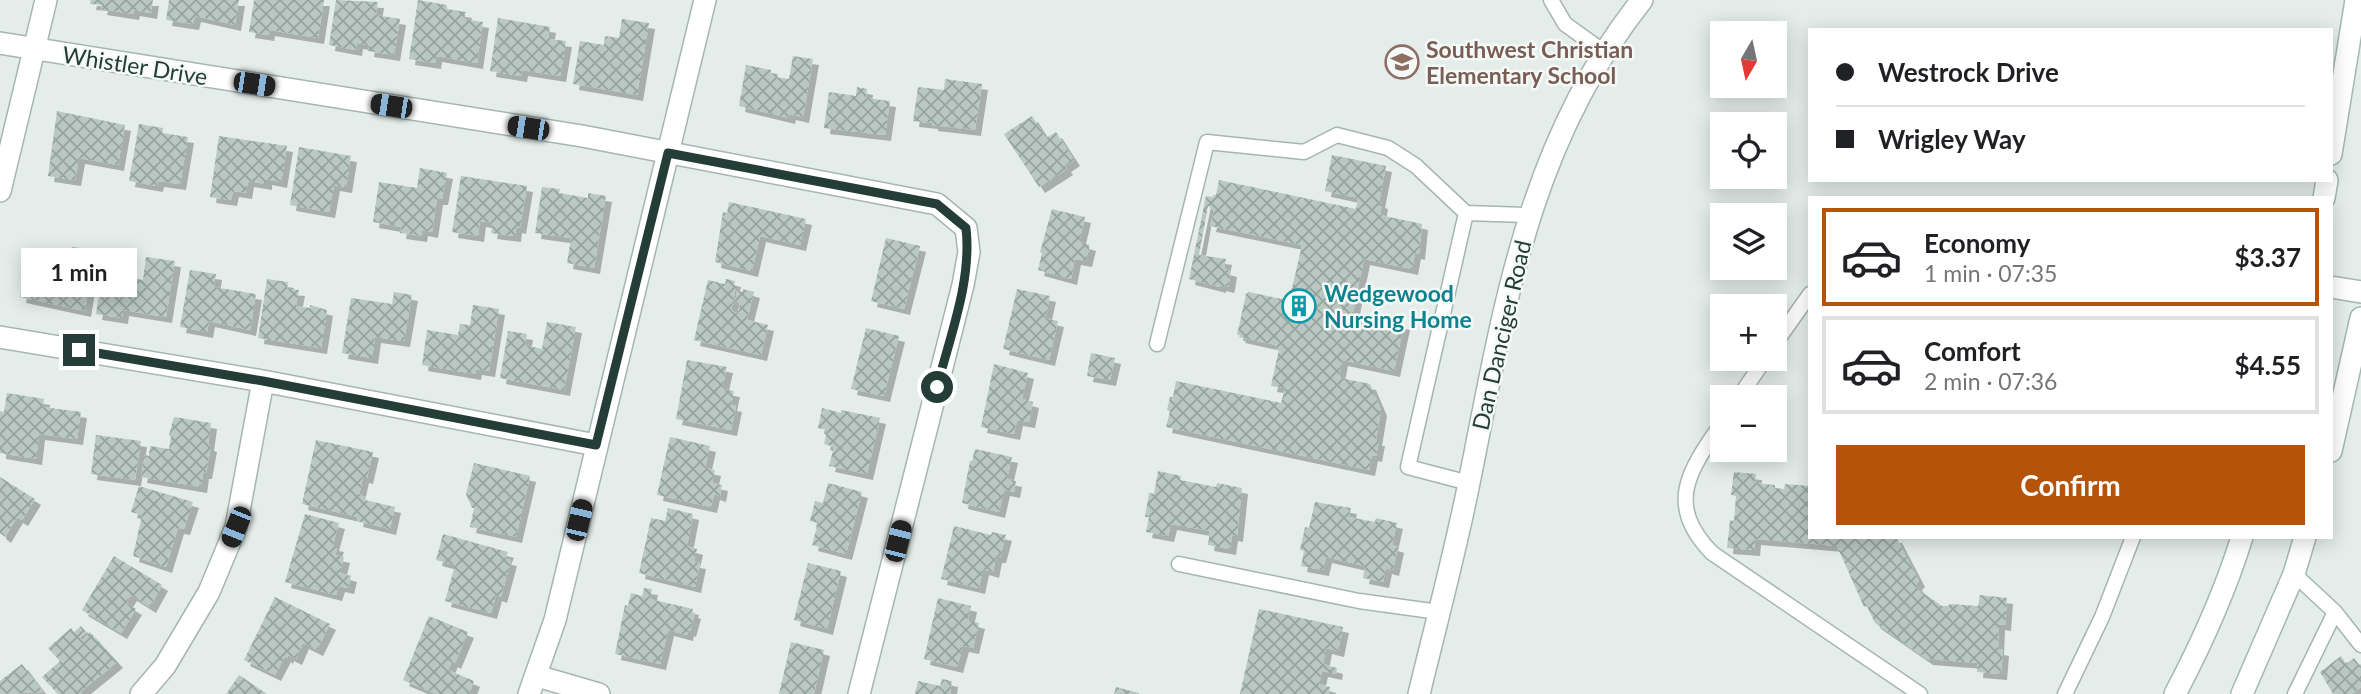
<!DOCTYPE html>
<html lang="en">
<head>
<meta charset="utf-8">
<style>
  body { margin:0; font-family:Lato,sans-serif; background:#f6f6f6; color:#202124; height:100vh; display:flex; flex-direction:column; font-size:26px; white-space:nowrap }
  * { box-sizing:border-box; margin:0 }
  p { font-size:23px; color:#757577 }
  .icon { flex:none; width:38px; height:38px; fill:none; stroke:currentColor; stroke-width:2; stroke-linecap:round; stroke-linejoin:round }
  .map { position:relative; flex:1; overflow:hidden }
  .side { position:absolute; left:1808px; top:196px; width:525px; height:343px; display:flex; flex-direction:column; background:#fff; border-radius:0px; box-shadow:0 4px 18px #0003 }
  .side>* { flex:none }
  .hud { position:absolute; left:1808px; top:28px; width:525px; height:154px; border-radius:0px; box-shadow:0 4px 18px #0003; display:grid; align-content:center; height:154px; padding:0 28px; background:#fff }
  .needle { width:46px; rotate:189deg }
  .controls { position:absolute; left:1710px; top:21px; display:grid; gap:14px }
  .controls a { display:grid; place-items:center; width:77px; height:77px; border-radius:0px; background:#fff; box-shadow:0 4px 18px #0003; font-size:35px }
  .end { position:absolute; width:32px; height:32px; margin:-16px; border:9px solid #243e37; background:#fff; box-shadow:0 0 0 4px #fff }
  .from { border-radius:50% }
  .bubble { position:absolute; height:49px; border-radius:0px; background:#fff; box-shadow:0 4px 18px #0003; font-size:23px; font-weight:700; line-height:49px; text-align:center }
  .car { position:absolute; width:21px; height:42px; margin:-21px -10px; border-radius:9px; box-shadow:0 0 5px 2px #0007; background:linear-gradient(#222 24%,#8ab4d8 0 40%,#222 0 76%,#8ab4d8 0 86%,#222 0) }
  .hud b { display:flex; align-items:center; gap:24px; height:66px; font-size:26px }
  .hud b+b { border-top:2px solid #e0e0e0 }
  .hud i { width:18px; height:18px; background:#202124 }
  ul { padding:12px 0 0; list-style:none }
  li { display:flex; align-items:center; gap:21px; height:98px; margin:0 14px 10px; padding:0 14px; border:4px solid #e0e0e0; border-radius:0px }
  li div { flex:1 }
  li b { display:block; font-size:26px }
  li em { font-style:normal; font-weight:700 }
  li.active { border-color:#b45309 }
  li>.icon { width:63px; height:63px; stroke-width:1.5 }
  .action { display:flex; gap:14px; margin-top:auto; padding:14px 28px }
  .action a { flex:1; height:80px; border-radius:0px; background:#b45309; color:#fff; font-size:28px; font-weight:700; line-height:80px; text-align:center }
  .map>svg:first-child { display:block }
  .building { fill:url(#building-cross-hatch); filter:url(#shadow) }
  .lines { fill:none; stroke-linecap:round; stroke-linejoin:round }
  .service-casing { stroke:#a7b5b0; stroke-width:17 }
  .minor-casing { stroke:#a7b5b0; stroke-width:24 }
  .tertiary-casing { stroke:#a7b5b0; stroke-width:24 }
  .secondary-casing { stroke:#a3b8b1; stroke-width:24 }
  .service { stroke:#fff; stroke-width:14 }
  .minor { stroke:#fff; stroke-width:21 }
  .tertiary { stroke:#fff; stroke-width:21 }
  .secondary { stroke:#fff; stroke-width:21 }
  .route { stroke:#243e37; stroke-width:9 }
  .labels { text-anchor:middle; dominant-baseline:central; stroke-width:5; stroke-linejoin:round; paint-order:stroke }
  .education-label { font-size:23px; font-weight:bold; fill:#785e54; stroke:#f5f9f7; text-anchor:start }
  .street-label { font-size:23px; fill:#243e37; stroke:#f5f9f7 }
  .culture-label { font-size:23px; font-weight:bold; fill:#0d838f; stroke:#f5f9f7; text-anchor:start }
</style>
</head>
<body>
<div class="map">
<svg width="2361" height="694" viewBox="0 0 2361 694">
  <defs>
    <pattern id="building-cross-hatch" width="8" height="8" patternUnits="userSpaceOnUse" patternTransform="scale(1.75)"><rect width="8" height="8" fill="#b9c8c2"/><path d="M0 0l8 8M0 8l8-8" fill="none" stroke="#96a49e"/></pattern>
    <filter id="shadow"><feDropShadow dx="6" dy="6" stdDeviation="0" flood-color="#0004"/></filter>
  </defs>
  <rect width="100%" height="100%" fill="#e4ede9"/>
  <!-- building -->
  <path class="building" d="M91 0H153L151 13 134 10 133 14 101 9 102 5 90 4Z
    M169 0H239L235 25 195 16 193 24 166 20Z
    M254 0H324L318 38 269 30 268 35 249 32Z
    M336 0 378 2 376 15 400 19 394 55 368 51 369 45 357 43 356 50 329 45Z
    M418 0 447 5V9L466 12 464 19 483 22 477 63 436 56 435 63 409 59Z
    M498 18 550 27 548 39 566 41 560 76 522 70 521 76 490 71Z
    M622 19 649 23 637 95 573 84 580 41 604 45 605 36 619 38Z
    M793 56 813 59 803 117 790 114 789 118 739 106 746 65 771 70V73L778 74 777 77 789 79Z
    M945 79 982 84 975 130 932 125V123L913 121 918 87 944 90Z
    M857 87 867 89 866 98 890 101 885 135 824 128 829 92 856 96Z
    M57 111 125 125 118 165 79 158 75 180 48 176Z
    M1032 116 1046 138 1056 132 1074 160 1065 166 1067 169 1039 187 1004 134Z
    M139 124 163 128 162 133 188 137 180 184 158 181 157 186 129 181Z
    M219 136 287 146 281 182 266 179V184L248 181 246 193 233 191 231 200 210 197Z
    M299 147 351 156 346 187 334 185 329 212 290 205Z
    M1332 155 1386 166 1379 202 1382 203 1380 215 1422 224 1419 254 1415 253 1412 269 1364 259 1353 313 1404 324 1394 371 1342 360 1339 375 1341 378 1370 384 1381 410 1376 440H1379L1376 456 1372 455 1369 470 1166 427 1170 411 1167 410 1170 397H1173L1176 381 1281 403 1285 388 1271 386 1279 349 1275 348 1276 345 1239 337 1240 335H1237L1246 294 1249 292 1286 300 1287 296 1290 297 1302 245 1210 226 1214 210 1208 206 1199 255 1226 259 1224 269 1231 271 1229 284 1228 287 1220 285V287L1189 279 1206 196 1213 197V195H1216L1219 180 1356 209 1358 198 1325 191Z
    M420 168 447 173 442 199H437L432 232 422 230 421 236 400 233 401 227 373 222 379 182 417 188Z
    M461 176 527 186 520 228 516 227 515 236 491 233 493 223 480 221 478 236 452 232Z
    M542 187 560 189 559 193 588 198V193L606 196 594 268 567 263 571 238 535 233Z
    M729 202 806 219 800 245 760 236 752 271 715 262 723 212 727 213Z
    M1052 209 1085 217 1079 242 1090 245 1086 261 1075 259 1071 279 1038 270 1042 253 1040 252Z
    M886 238 920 246 904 309 871 301Z
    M72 247 95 250 85 311 20 297 26 260 35 262 36 259 69 267Z
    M105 256 129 259 126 277 143 280 146 257 175 261 166 317 123 310 122 318 96 314Z
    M190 270 216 274 214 287 256 294 250 330 209 321 207 332 180 327Z
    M267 279 288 282 287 289 299 290 296 306 310 308V305L327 310 321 348 258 338Z
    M726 279 735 281 734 285 736 286 731 311 738 313 740 303 735 302 737 291 742 292 743 289 754 292 747 320 768 325 761 355 694 340 708 280 725 284Z
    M1017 289 1050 296 1045 318 1058 321 1049 360 1003 349Z
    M394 292 412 295 404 341 375 337 372 358 342 353 351 298 392 304Z
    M473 305 499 309 489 371 476 369 475 374 422 365 427 330 458 335 460 324 470 325Z
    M547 322 576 327 564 390 500 378 508 331 527 334 525 345 542 349Z
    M866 328 899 336 884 396 851 389Z
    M1091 353 1115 358 1110 380 1087 376Z
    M687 360 727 367 722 389 734 391 731 405 736 406 731 430 676 419Z
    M994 364 1028 373 1022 399 1033 402 1029 422 1017 420 1014 434 981 427Z
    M7 393 44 399 43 407 81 412 77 439 39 434 36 459 0 453V411L4 412Z
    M822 408 841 413V410L880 418 867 474 829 466 834 447 824 444 827 430 818 428Z
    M174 417 211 423 208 445 211 446 206 473H203L201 487 141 477 145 455 149 456 150 446 169 449 171 436 169 435Z
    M96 435 141 441 135 480 91 474Z
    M670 437 710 446 705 468 715 470 712 483 722 485 720 496 714 494 711 507 657 495Z
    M316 440 373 452 367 478 363 477 359 495 366 497 365 500 395 507 390 529 357 521 358 517 302 504Z
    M975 449 1012 457 1007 479 1016 481 1014 492 1004 490 999 512 962 503 970 461H972Z
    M474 463 530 476 516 537 470 527 474 508H472L466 494Z
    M1158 471 1181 476 1180 480 1216 487 1217 483 1242 488 1237 536 1232 535 1230 549 1208 545 1210 531 1171 524 1168 536 1146 532 1149 517H1145L1149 493 1154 494Z
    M1734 472 1756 474 1755 483 1775 485V488L1784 489 1785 484 1810 486V537H1896L1919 581 1916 584 1919 590 1942 606H1948L1950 604 1978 606 1980 595 2007 598 2005 625 1999 624 1998 649 2003 650 2001 674 1977 672 1978 663 1927 659 1875 623 1867 606 1864 607 1837 546 1755 539 1754 550 1727 548 1730 520 1734 521 1736 496 1731 495Z
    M0 477 35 499 22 520 17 517 5 537 0 533Z
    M828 483 862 492 846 554 812 545 818 523 810 521 815 501 823 503Z
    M139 486 193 502 184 529 178 528 166 567 133 556 142 515 131 512Z
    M1315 502 1351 508 1349 517 1375 522 1376 518 1397 523 1392 545 1398 547 1393 570 1386 568 1383 582 1363 578 1365 566 1326 557 1323 570 1301 566 1304 551 1300 550 1305 527 1309 528Z
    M668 508 693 514 687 546 697 549 694 562 700 563 695 587 639 573 651 518 665 521Z
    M305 514 339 523 333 545 338 546 335 555 344 557 340 573 351 576 348 588 339 586 336 595 285 582Z
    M954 526 991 535 992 532 1006 535 1000 557H996L993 572 983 569 979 588 941 579Z
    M443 534 508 552 505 559 511 560 501 597 496 595 491 613 445 601 455 565 436 560Z
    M114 556 162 585 150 607 131 595 126 603 136 609 121 633 82 610Z
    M808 563 841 571 827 629 794 620Z
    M644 588 652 589 650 599 693 609 692 612 695 613 690 631 688 630 687 635 668 630 660 664 615 654 625 605 628 606 631 593 642 596Z
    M275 597 330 624 317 650 303 643 296 659 288 655 287 658 285 656 275 675 244 660Z
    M938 598 971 606 968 620 979 623 973 648 963 646 957 667 924 659Z
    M1259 609 1343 627 1338 651 1326 648 1323 664 1337 668 1336 674 1322 671 1319 684 1330 687 1329 694H1240Z
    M429 616 468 632 455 663 452 661 448 670 474 681 469 694H436L403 680Z
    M81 626 86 632 80 638 82 640 90 632 117 662 80 692 82 694H58L42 677 60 661 48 648 71 628 74 632Z
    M791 642 824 650 814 694H779Z
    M2341 656 2346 664 2354 658 2361 667V687L2352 694H2333L2320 672Z
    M22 664 43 692 0 694V681Z
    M239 675 267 694H226Z
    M942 679 952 681 950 694H915L918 681 940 686Z
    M1116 687 1139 693V694H1114Z"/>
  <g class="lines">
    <defs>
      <path id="service" d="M1551 0 1565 24 1604 52
        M1157 344 1207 142 1304 152 1337 135 1388 148 1416 166 1466 213
        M1774 345 1810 294
        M1739 397 1765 359
        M1722 423C1690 469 1664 504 1712 553L1920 694
        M1469 483 1408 467 1466 213 1529 215
        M1179 564 1359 601 1439 612
        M2294 574 2335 612 2295 694
        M2335 612 2361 645
        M2065 694 2102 617 2133 537"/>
      <path id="minor" d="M0 43 582 136 937 204 966 228 969 252 963 285 859 694
        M0 191 46 0
        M0 337 263 381 596 445
        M537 676 599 694
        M141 694 165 666 209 592 236 527 263 381
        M1419 694C1436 624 1455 553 1469 483 1504 309 1528 143 1642 0"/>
      <path id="tertiary" d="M529 694 555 620 705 0"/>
      <path id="secondary" d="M2331 154 2356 0
        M2324 198 2327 180
        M2331 287 2361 292
        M2331 451 2361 318
        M2175 694C2202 643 2225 592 2242 537
        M2242 694 2294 574 2305 537"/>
    </defs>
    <!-- service casing -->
    <use href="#service" class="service-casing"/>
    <!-- minor casing -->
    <use href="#minor" class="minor-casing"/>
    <!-- tertiary casing -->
    <use href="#tertiary" class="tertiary-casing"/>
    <!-- secondary casing -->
    <use href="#secondary" class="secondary-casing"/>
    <!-- service -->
    <use href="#service" class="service"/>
    <!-- minor -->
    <use href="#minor" class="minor"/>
    <!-- tertiary -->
    <use href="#tertiary" class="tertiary"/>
    <!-- secondary -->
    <use href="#secondary" class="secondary"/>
  </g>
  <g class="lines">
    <!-- route -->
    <path class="route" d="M79 350 263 381 596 445 668 153 937 204 966 228C972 281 950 336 937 387"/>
  </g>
  <!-- icons -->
  <defs>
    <symbol id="school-ring" viewBox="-11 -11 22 22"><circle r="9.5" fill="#f5f9f7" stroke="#8d6e63" stroke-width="1.5"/><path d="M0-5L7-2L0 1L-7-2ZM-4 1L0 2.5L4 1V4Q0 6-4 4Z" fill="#8d6e63"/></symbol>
    <symbol id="building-ring" viewBox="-11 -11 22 22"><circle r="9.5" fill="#f5f9f7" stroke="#0f9aa8" stroke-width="1.5"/><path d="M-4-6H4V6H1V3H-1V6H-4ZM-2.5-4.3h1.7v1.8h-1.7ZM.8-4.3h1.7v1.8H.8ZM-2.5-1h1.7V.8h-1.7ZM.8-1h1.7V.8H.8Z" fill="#0f9aa8"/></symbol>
  </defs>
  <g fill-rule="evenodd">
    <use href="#school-ring" x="1383" y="43" width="38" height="38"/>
    <use href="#building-ring" x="1280" y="287" width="38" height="38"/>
  </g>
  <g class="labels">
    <!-- education labels -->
    <g class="education-label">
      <text x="1426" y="49">Southwest Christian<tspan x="1426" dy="26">Elementary School</tspan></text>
    </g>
    <!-- street labels -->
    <g class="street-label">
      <text transform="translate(135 65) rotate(9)">Whistler Drive</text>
      <text transform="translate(1501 335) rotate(-77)">Dan Danciger Road</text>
    </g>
    <!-- culture labels -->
    <g class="culture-label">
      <text x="1324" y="293">Wedgewood<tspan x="1324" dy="26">Nursing Home</tspan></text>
    </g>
  </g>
</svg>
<div class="controls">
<a><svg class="needle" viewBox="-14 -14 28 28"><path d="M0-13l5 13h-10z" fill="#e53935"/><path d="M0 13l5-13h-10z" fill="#757577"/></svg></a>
<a><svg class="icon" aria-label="locate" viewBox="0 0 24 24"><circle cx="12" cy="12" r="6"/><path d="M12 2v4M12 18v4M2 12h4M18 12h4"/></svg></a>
<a><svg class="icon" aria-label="layers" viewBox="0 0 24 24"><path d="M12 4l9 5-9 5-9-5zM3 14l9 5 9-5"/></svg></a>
<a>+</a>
<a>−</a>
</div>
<i class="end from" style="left:937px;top:387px"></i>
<i class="end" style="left:79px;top:350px"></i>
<div class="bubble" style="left:21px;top:248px;width:116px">1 min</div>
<i class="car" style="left:254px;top:84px;rotate:99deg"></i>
<i class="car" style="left:391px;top:106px;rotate:279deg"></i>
<i class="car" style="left:528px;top:128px;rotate:279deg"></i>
<i class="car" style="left:579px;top:520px;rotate:13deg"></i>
<i class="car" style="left:236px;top:527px;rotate:202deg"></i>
<i class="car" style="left:898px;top:541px;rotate:14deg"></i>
<div class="hud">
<b><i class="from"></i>Westrock Drive</b>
<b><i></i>Wrigley Way</b>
</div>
<section class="side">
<ul>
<li class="active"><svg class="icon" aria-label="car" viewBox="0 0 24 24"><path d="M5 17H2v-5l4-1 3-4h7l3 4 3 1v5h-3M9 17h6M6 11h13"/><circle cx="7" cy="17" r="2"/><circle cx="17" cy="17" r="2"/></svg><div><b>Economy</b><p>1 min · 07:35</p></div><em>$3.37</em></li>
<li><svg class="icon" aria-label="car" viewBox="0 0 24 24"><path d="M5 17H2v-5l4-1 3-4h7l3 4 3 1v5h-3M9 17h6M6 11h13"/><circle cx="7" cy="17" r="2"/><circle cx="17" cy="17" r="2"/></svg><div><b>Comfort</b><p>2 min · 07:36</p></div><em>$4.55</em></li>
</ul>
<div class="action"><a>Confirm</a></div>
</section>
</div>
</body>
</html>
